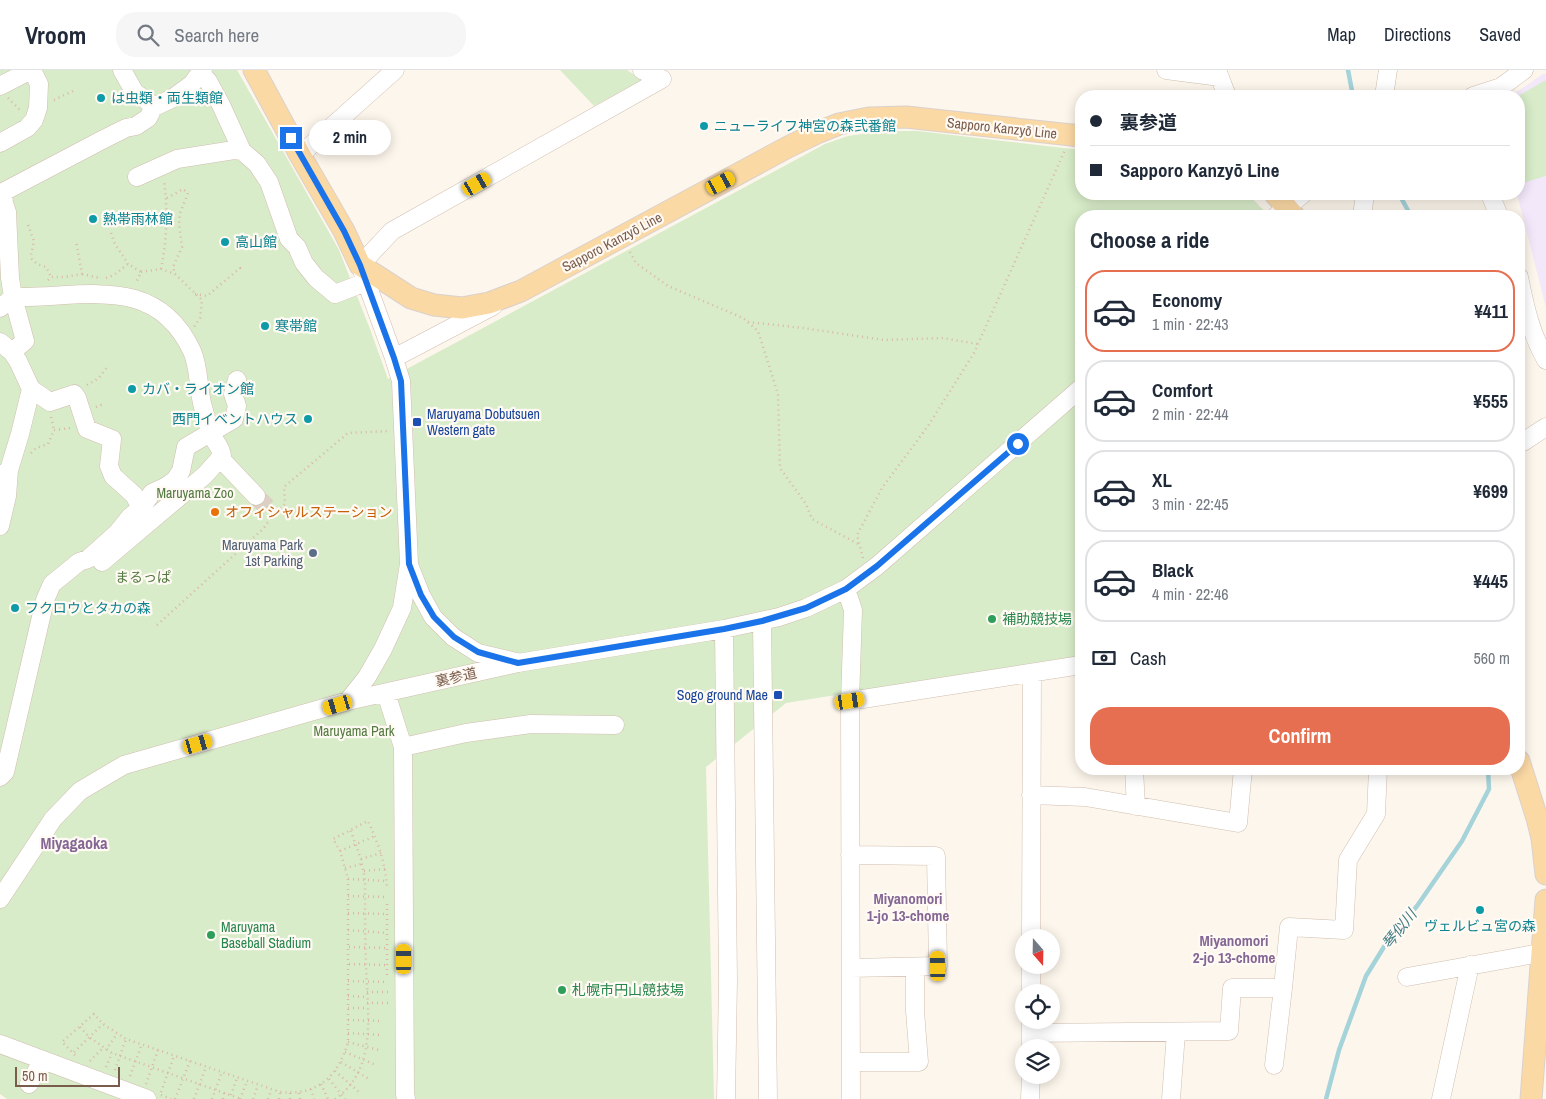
<!DOCTYPE html>
<html lang="en">
<head>
<meta charset="utf-8">
<style>
  body { margin:0; font-family:"Archivo Narrow","Noto Sans JP",sans-serif; background:#f6f6f7; color:#1f2937; height:100vh; display:flex; flex-direction:column; font-size:19px; white-space:nowrap }
  * { box-sizing:border-box; margin:0 }
  p { font-size:16px; color:#747a83 }
  .icon { flex:none; width:28px; height:28px; fill:none; stroke:currentColor; stroke-width:2; stroke-linecap:round; stroke-linejoin:round }
  .map { position:relative; flex:1; overflow:hidden }
  .drawer { position:absolute; left:1075px; top:140px; width:450px; height:565px; display:flex; flex-direction:column; background:#fff; border-radius:20px; box-shadow:0 2px 12px #0003 }
  .drawer>* { flex:none }
  .banner { position:absolute; left:1075px; top:20px; width:450px; height:110px; border-radius:20px; box-shadow:0 2px 12px #0003; display:grid; align-content:center; height:110px; padding:0 15px; background:#fff }
  .needle { width:32px; rotate:160deg }
  .buttons { position:absolute; left:1015px; top:859px; display:grid; gap:10px }
  .buttons a { display:grid; place-items:center; width:45px; height:45px; border-radius:50%; background:#fff; box-shadow:0 2px 12px #0003; font-size:25px }
  .scale { position:absolute; left:15px; bottom:12px; width:105px; box-sizing:border-box; padding-left:5px; border:2px solid #7a5c4d; border-top:0; font-size:14px; line-height:18px; white-space:nowrap; color:#7a5c4d; -webkit-text-stroke:4px #fffaf3; paint-order:stroke }
  .end { position:absolute; width:22px; height:22px; margin:-11px; border:6px solid #1a73e8; background:#fff; box-shadow:0 0 0 2px #fff }
  .from { border-radius:50% }
  .bubble { position:absolute; height:35px; border-radius:18px; background:#fff; box-shadow:0 2px 12px #0003; font-size:16px; font-weight:800; line-height:35px; text-align:center }
  .car { position:absolute; width:15px; height:30px; margin:-15px -8px; border-radius:6px; box-shadow:0 0 4px 1px #0007; background:linear-gradient(#f5c518 24%,#345 0 40%,#f5c518 0 76%,#345 0 86%,#f5c518 0) }
  .banner b { display:flex; align-items:center; gap:18px; height:48px; font-size:19px }
  .banner b+b { border-top:1px solid #e0e1e3 }
  .banner i { width:12px; height:12px; background:#1f2937 }
  ul { padding:0; list-style:none }
  li { display:flex; align-items:center; gap:15px; height:82px; margin:0 10px 8px; padding:0 5px; border:2px solid #e0e1e3; border-radius:20px }
  li div { flex:1 }
  li b { display:block; font-size:19px }
  li em { font-style:normal; font-weight:800 }
  li.on { border-color:#e76f51 }
  li>.icon { width:45px; height:45px; stroke-width:1.5 }
  h2 { padding:0 15px; font-size:22px; line-height:60px }
  .pay { display:flex; align-items:center; gap:12px; height:55px; padding:0 15px; font-size:19px }
  .pay p { margin-inline-start:auto }
  .button { display:flex; gap:10px; margin-top:auto; padding:10px 15px }
  .button a { flex:1; height:58px; border-radius:20px; background:#e76f51; color:#fff; font-size:20px; font-weight:800; line-height:58px; text-align:center }
  header { display:flex; align-items:center; gap:30px; box-sizing:border-box; height:70px; padding:0 25px; background:#fff; border-bottom:1px solid #e0e1e3 }
  header strong { font-size:24px }
  nav { display:flex; gap:28px; margin-inline-start:auto; font-size:18px }
  .search { width:350px; height:45px; background:#f6f6f7; display:flex; align-items:center; gap:12px; box-sizing:border-box; padding:0 18px; border-radius:20px; color:#747a83; font-size:19px }
  .map>svg:first-child { display:block }
  .education { fill:#f3e8fa }
  .green { fill:#d8ecc9 }
  .lines { fill:none; stroke-linecap:round; stroke-linejoin:round }
  .stream { stroke:#a5d3da; stroke-width:4.5 }
  .minor-tunnel { stroke:#dcd0c4; stroke-width:18; stroke-dasharray:18 9; stroke-linecap:butt }
  .minor-casing { stroke:#d1beb0; stroke-width:19 }
  .major-casing { stroke:#dad1cd; stroke-width:23 }
  .path { stroke:#d9b8a5; stroke-width:2.5; stroke-dasharray:1 4; stroke-linecap:butt }
  .minor { stroke:#fff; stroke-width:18 }
  .major { stroke:#fbd9a5; stroke-width:21 }
  .route { stroke:#1a73e8; stroke-width:6 }
  .culture-dot { fill:#0f9aa8; stroke:#fffaf3; stroke-width:2 }
  .transit-dot { fill:#1a4fb4; stroke:#fffaf3; stroke-width:2 }
  .food-dot { fill:#e8710a; stroke:#fffaf3; stroke-width:2 }
  .service-dot { fill:#5c6f8a; stroke:#fffaf3; stroke-width:2 }
  .leisure-dot { fill:#2e9e5b; stroke:#fffaf3; stroke-width:2 }
  .labels { text-anchor:middle; dominant-baseline:central; stroke-width:4.5; stroke-linejoin:round; paint-order:stroke }
  .culture-label { font-size:14px; fill:#0d838f; stroke:#fffaf3; text-anchor:start }
  .street-label { font-size:14px; fill:#7a5c4d; stroke:#fffaf3 }
  .transit-label { font-size:14px; fill:#164399; stroke:#fffaf3; text-anchor:start }
  .park-label { font-size:14px; fill:#537a41; stroke:#fffaf3 }
  .food-label { font-size:14px; fill:#c56008; stroke:#fffaf3; text-anchor:start }
  .service-label { font-size:14px; fill:#4e5e75; stroke:#fffaf3; text-anchor:end }
  .leisure-label { font-size:14px; fill:#27864d; stroke:#fffaf3; text-anchor:start }
  .neighbourhood-label { font-size:15px; font-weight:bold; fill:#846695; stroke:#fffaf3 }
  .water-label { font-size:15px; font-style:italic; fill:#437c86; stroke:#fffaf3 }
  .quarter-label { font-size:16px; font-weight:bold; fill:#846695; stroke:#fffaf3 }
</style>
</head>
<body>
<header>
<strong>Vroom</strong>
<div class="search"><svg class="icon" aria-label="search" viewBox="0 0 24 24"><circle cx="10" cy="10" r="6"/><path d="M15 15l6 6"/></svg>Search here</div>
<nav><a>Map</a><a>Directions</a><a>Saved</a></nav>
</header>
<div class="map">
<svg width="1546" height="1029" viewBox="0 0 1546 1029">
  <rect width="100%" height="100%" fill="#fdf6ec"/>
  <!-- education -->
  <path class="education" d="M1543 4H1546V238L1517 124H1519V26H1511Z"/>
  <!-- green -->
  <path class="green" d="M0 0H237L339 180 370 259 388 309 825 74 848 66 883 61H918L1081 80V124H1248L1269 146H1081V586L786 633 706 697 714 1029H7L0 1024Z
    M560 0H627L642 10 594 36Z
    M1546 10V106L1519 114 1518 26Z"/>
  <g class="lines">
    <!-- stream -->
    <path class="stream" d="M1348 0 1353 26
      M1399 124 1411 146
      M1326 1029 1339 980 1366 906 1387 872 1417 836 1462 771 1489 719 1488 699"/>
    <!-- minor-tunnel -->
    <path class="minor-tunnel" d="M256 426 267 437"/>
    <defs>
      <path id="minor" d="M122 0 135 23 145 29 154 37
        M203 0 200 3 208 11 221 35 242 81 257 94 269 112 289 169 297 177 304 193 316 208 335 224 366 212
        M1166 0 1220 7
        M1217 0 1227 26
        M0 16 31 0
        M1384 26 1388 0
        M1473 26 1501 17 1524 0
        M0 73 27 58 34 50 38 38 39 14 32 0
        M300 85 395 0
        M137 107 177 89 234 80 242 81
        M3 122 4 133 7 142 10 208 13 227C82 229 155 202 192 281 199 297 198 316 202 333 205 345 208 359 214 369 218 376 221 378 222 386L205 405 102 492
        M3 122 102 70 126 58 136 56 148 48 154 37 173 28 192 14 200 3
        M1490 124 1499 146
        M1276 146 1303 124
        M1362 146 1365 124
        M1519 207C1525 237 1531 264 1546 290
        M0 238 13 227 25 271 12 282
        M0 272 12 282 18 291 31 319 20 364 9 400 0 406
        M394 288 493 236
        M31 319 50 332 74 324 77 328 87 359 112 369 109 396 113 406 134 425 141 438
        M1523 372 1546 357
        M220 388 256 426
        M0 456 7 426 9 400
        M409 495 421 525 433 547 453 567 478 583 516 592
        M846 519 853 540 850 631 851 1029
        M762 551 768 1029
        M724 559 728 910 726 1029
        M386 623 403 677 405 1024 406 1029
        M348 631 367 607 383 579 402 538 409 494 401 311 394 288 360 195 392 161 662 9 642 0
        M850 631 1081 595
        M403 677 466 663 531 654 615 655
        M1134 699 1136 736
        M0 707 5 702 45 530 52 514 79 492 88 489 117 463 130 447 141 438 152 423 165 417 175 410 181 401 186 377 234 349 237 336 233 324 237 310
        M1031 725 1085 727 1238 753 1243 699
        M850 785 936 786 938 896 851 898
        M0 829 53 749 80 721 124 695 352 630 518 593 724 559 779 547 806 538 846 519 877 496 1081 318
        M1031 868 1032 603
        M1031 895V922
        M1407 907 1546 882
        M1031 963 1229 961 1232 918H1283L1289 857 1344 860 1348 790 1376 744 1378 699
        M0 974 147 1029
        M1031 978V950
        M851 992H919L915 941V897
        M1274 995 1283 918
        M29 1014 43 990
        M1030 1029 1031 1005
        M1171 1029 1176 963
        M1441 1029 1470 895"/>
      <path id="major" d="M254 0 300 85 344 161 360 195 411 228 434 235 462 238 489 233 521 221 788 77 819 62 839 54 869 48 906 47 1081 66
        M1275 124 1294 146
        M1519 691 1537 748 1542 768 1546 804
        M1531 1029 1546 830"/>
    </defs>
    <!-- minor casing -->
    <use href="#minor" class="minor-casing"/>
    <!-- major casing -->
    <use href="#major" class="major-casing"/>
    <!-- path -->
    <path class="path" d="M8 28 22 42
      M54 30 73 21
      M167 128 183 119 188 123 180 143 179 154 182 177 173 197 175 204
      M28 155 34 171 31 185 32 189 37 194 46 197 51 207
      M111 163 114 172 128 194
      M630 182 636 193 668 216 743 248 758 261 778 324 780 398 806 434 812 449 860 475
      M161 199C167 170 168 140 164 111
      M141 202 161 199 175 204 202 230 200 248 194 257
      M82 204 100 208
      M106 208 114 205 128 194 141 202 136 213
      M48 210 51 207H65L82 204 76 171
      M195 224 207 226 240 198 237 195
      M748 252 803 258 884 270 942 268 978 274
      M87 315 99 308 108 296
      M96 337 103 334
      M51 347 54 360
      M31 383 36 378 48 374 54 360 71 358
      M267 437 274 444
      M863 488 857 465 882 418 928 356 974 283 1065 80
      M157 555 263 459 274 444 285 434 284 417 348 363 389 361
      M340 781 375 766
      M361 789 381 783
      M345 798 362 794
      M364 801 385 799
      M348 809 386 811
      M348 826 387 827
      M387 834V906
      M348 843 386 844
      M348 860 386 863
      M349 877 386 878
      M349 894 387 895
      M348 911 388 912
      M367 922H388
      M348 926 367 927
      M367 933H388
      M348 938H367
      M348 950 379 951
      M80 957 89 967 112 983 241 1029
      M348 963 380 965
      M348 972 379 980
      M106 980 117 964
      M74 982 103 954
      M345 982 376 995
      M75 985 62 972 94 944 103 954 126 969 280 1022C317 1026 338 1007 348 972V809L340 781 333 769 368 751C378 773 386 794 387 819
      M90 991 103 978
      M341 992 369 1009
      M106 997 112 983
      M115 1000 126 969
      M335 1001 360 1023
      M130 1006 142 974
      M329 1009 345 1029
      M146 1014 158 980
      M321 1014 328 1029
      M311 1019 314 1029
      M161 1022 174 986
      M290 1023V1029
      M299 1023 300 1029
      M161 1025 171 1029
      M231 1025 237 1008
      M175 1029 190 991
      M194 1029 206 997
      M212 1029 222 1002
      M223 1029 224 1023
      M240 1029 247 1011
      M253 1029 258 1015
      M268 1029 271 1020
      M279 1029 280 1022
      M335 1029C379 999 367 939 366 894 365 866 365 838 365 810L361 789 350 759"/>
    <!-- minor -->
    <use href="#minor" class="minor"/>
    <!-- major -->
    <use href="#major" class="major"/>
  </g>
  <g class="lines">
    <!-- route -->
    <path class="route" d="M291 68 344 161 360 195 394 288 401 311 409 494 421 525 434 547 454 567 478 582 518 593 724 559 762 551 806 538 846 519 877 496 1018 374"/>
  </g>
  <!-- markers -->
  <g class="culture-dot">
    <circle cx="101" cy="28" r="5"/>
    <circle cx="704" cy="56" r="5"/>
    <circle cx="93" cy="149" r="5"/>
    <circle cx="225" cy="172" r="5"/>
    <circle cx="265" cy="256" r="5"/>
    <circle cx="132" cy="319" r="5"/>
    <circle cx="308" cy="349" r="5"/>
    <circle cx="15" cy="538" r="5"/>
    <circle cx="1480" cy="840" r="5"/>
  </g>
  <g class="transit-dot">
    <rect x="412" y="347" width="10" height="10" rx="2.5"/>
    <rect x="773" y="620" width="10" height="10" rx="2.5"/>
  </g>
  <circle class="food-dot" cx="215" cy="442" r="5"/>
  <circle class="service-dot" cx="313" cy="483" r="5"/>
  <g class="leisure-dot">
    <circle cx="992" cy="549" r="5"/>
    <circle cx="211" cy="865" r="5"/>
    <circle cx="562" cy="920" r="5"/>
  </g>
  <g class="labels">
    <!-- culture labels -->
    <g class="culture-label">
      <text x="111" y="28">は虫類・両生類館</text>
      <text x="714" y="56">ニューライフ神宮の森弐番館</text>
      <text x="103" y="149">熱帯雨林館</text>
      <text x="235" y="172">高山館</text>
      <text x="275" y="256">寒帯館</text>
      <text x="142" y="319">カバ・ライオン館</text>
      <text x="298" y="349" text-anchor="end">西門イベントハウス</text>
      <text x="25" y="538">フクロウとタカの森</text>
      <text x="1480" y="856" text-anchor="middle">ヴェルビュ宮の森</text>
    </g>
    <!-- street labels -->
    <g class="street-label">
      <text transform="translate(1002 58) rotate(6)">Sapporo Kanzyō Line</text>
      <text transform="translate(612 172) rotate(-28)">Sapporo Kanzyō Line</text>
      <text transform="translate(456 607) rotate(-13)">裏参道</text>
    </g>
    <!-- transit labels -->
    <g class="transit-label">
      <text x="427" y="344">Maruyama Dobutsuen<tspan x="427" dy="16">Western gate</tspan></text>
      <text x="768" y="625" text-anchor="end">Sogo ground Mae</text>
    </g>
    <!-- park labels -->
    <g class="park-label">
      <text x="195" y="423">Maruyama Zoo</text>
      <text x="143" y="507">まるっぱ</text>
      <text x="354" y="661">Maruyama Park</text>
    </g>
    <!-- food labels -->
    <g class="food-label">
      <text x="225" y="442">オフィシャルステーション</text>
    </g>
    <!-- service labels -->
    <g class="service-label">
      <text x="303" y="475">Maruyama Park<tspan x="303" dy="16">1st Parking</tspan></text>
    </g>
    <!-- leisure labels -->
    <g class="leisure-label">
      <text x="1002" y="549">補助競技場</text>
      <text x="221" y="857">Maruyama<tspan x="221" dy="16">Baseball Stadium</tspan></text>
      <text x="572" y="920">札幌市円山競技場</text>
    </g>
    <!-- neighbourhood labels -->
    <g class="neighbourhood-label">
      <text x="908" y="828">Miyanomori<tspan x="908" dy="17">1-jo 13-chome</tspan></text>
      <text x="1234" y="870">Miyanomori<tspan x="1234" dy="17">2-jo 13-chome</tspan></text>
    </g>
    <!-- water labels -->
    <g class="water-label">
      <text transform="translate(1399 859) rotate(-52)">琴似川</text>
    </g>
    <!-- quarter labels -->
    <g class="quarter-label">
      <text x="74" y="773">Miyagaoka</text>
    </g>
  </g>
</svg>
<div class="buttons">
<a><svg class="needle" viewBox="-14 -14 28 28"><path d="M0-13l5 13h-10z" fill="#e53935"/><path d="M0 13l5-13h-10z" fill="#747a83"/></svg></a>
<a><svg class="icon" aria-label="locate" viewBox="0 0 24 24"><circle cx="12" cy="12" r="6"/><path d="M12 2v4M12 18v4M2 12h4M18 12h4"/></svg></a>
<a><svg class="icon" aria-label="layers" viewBox="0 0 24 24"><path d="M12 4l9 5-9 5-9-5zM3 14l9 5 9-5"/></svg></a>
</div>
<div class="scale">50 m</div>
<i class="end from" style="left:1018px;top:374px"></i>
<i class="end" style="left:291px;top:68px"></i>
<div class="bubble" style="left:309px;top:50px;width:82px">2 min</div>
<i class="car" style="left:721px;top:113px;rotate:62deg"></i>
<i class="car" style="left:477px;top:114px;rotate:60deg"></i>
<i class="car" style="left:850px;top:631px;rotate:81deg"></i>
<i class="car" style="left:338px;top:635px;rotate:253deg"></i>
<i class="car" style="left:198px;top:674px;rotate:74deg"></i>
<i class="car" style="left:404px;top:889px;rotate:0deg"></i>
<i class="car" style="left:938px;top:896px;rotate:359deg"></i>
<div class="banner">
<b><i class="from"></i>裏参道</b>
<b><i></i>Sapporo Kanzyō Line</b>
</div>
<section class="drawer">
<h2>Choose a ride</h2>
<ul>
<li class="on"><svg class="icon" aria-label="car" viewBox="0 0 24 24"><path d="M5 17H2v-5l4-1 3-4h7l3 4 3 1v5h-3M9 17h6M6 11h13"/><circle cx="7" cy="17" r="2"/><circle cx="17" cy="17" r="2"/></svg><div><b>Economy</b><p>1 min · 22:43</p></div><em>¥411</em></li>
<li><svg class="icon" aria-label="car" viewBox="0 0 24 24"><path d="M5 17H2v-5l4-1 3-4h7l3 4 3 1v5h-3M9 17h6M6 11h13"/><circle cx="7" cy="17" r="2"/><circle cx="17" cy="17" r="2"/></svg><div><b>Comfort</b><p>2 min · 22:44</p></div><em>¥555</em></li>
<li><svg class="icon" aria-label="car" viewBox="0 0 24 24"><path d="M5 17H2v-5l4-1 3-4h7l3 4 3 1v5h-3M9 17h6M6 11h13"/><circle cx="7" cy="17" r="2"/><circle cx="17" cy="17" r="2"/></svg><div><b>XL</b><p>3 min · 22:45</p></div><em>¥699</em></li>
<li><svg class="icon" aria-label="car" viewBox="0 0 24 24"><path d="M5 17H2v-5l4-1 3-4h7l3 4 3 1v5h-3M9 17h6M6 11h13"/><circle cx="7" cy="17" r="2"/><circle cx="17" cy="17" r="2"/></svg><div><b>Black</b><p>4 min · 22:46</p></div><em>¥445</em></li>
</ul>
<div class="pay"><svg class="icon" aria-label="cash" viewBox="0 0 24 24"><path d="M3 7h18v10H3z"/><circle cx="12" cy="12" r="2"/></svg>Cash<p>560 m</p></div>
<div class="button"><a>Confirm</a></div>
</section>
</div>
</body>
</html>
